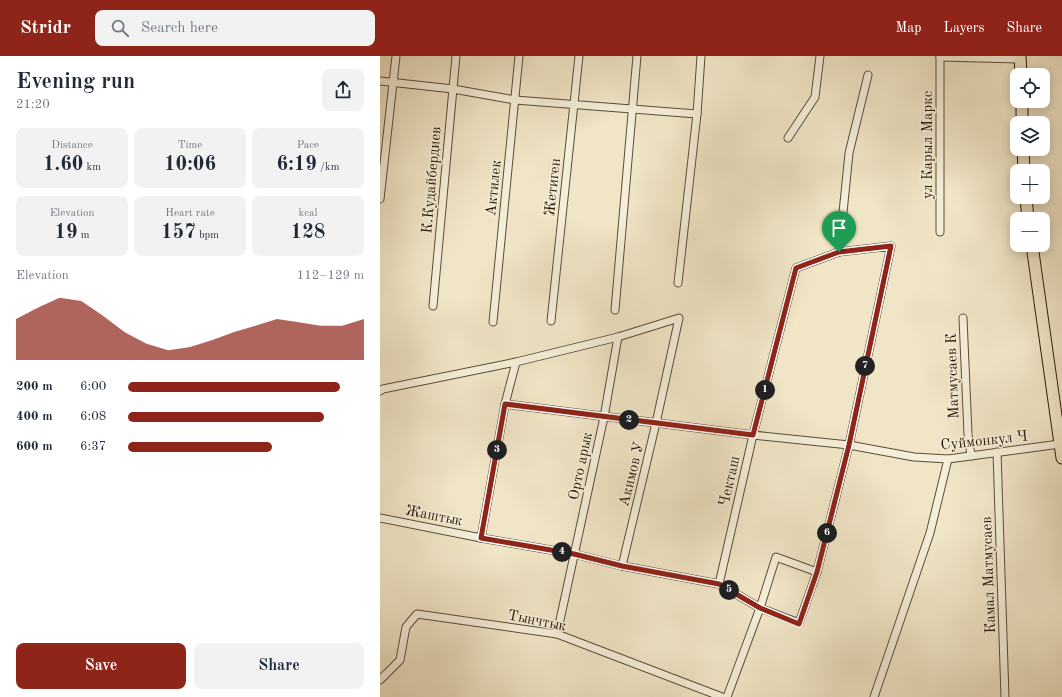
<!DOCTYPE html>
<meta charset="utf-8">
<style>
body{margin:0;font-family:"Old Standard TT",serif;background:#f2f2f3;color:#1f2937;height:100vh;display:flex;flex-direction:column;font-size:15px;white-space:nowrap}
*{box-sizing:border-box;margin:0}
p{font-size:13px;color:#747a83}
.icon{flex:none;width:22px;height:22px;fill:none;stroke:currentColor;stroke-width:2;stroke-linecap:round;stroke-linejoin:round}
.map{position:relative;flex:1;overflow:hidden}
.panel{display:flex;flex-direction:column;background:#fff;width:380px}
.panel>*{flex:none}
.fabs{position:absolute;left:630px;top:12px;display:grid;gap:8px}
.fabs a{display:grid;place-items:center;width:40px;height:40px;border-radius:8px;background:#fff;box-shadow:0 2px 10px #0003;font-size:20px}
.pin{position:absolute;display:grid;place-items:center;width:34px;height:34px;color:#fff;margin:-41px -17px;border-radius:50% 50% 50% 0;rotate:-45deg;box-shadow:0 0 4px #0007}
.pin .icon{rotate:45deg}
.km{position:absolute;width:20px;height:20px;margin:-10px;border-radius:50%;background:#222;color:#fff;font-size:11px;line-height:20px;text-align:center}
.round{display:grid;place-items:center;flex:none;width:42px;height:42px;border-radius:8px;background:#f2f2f3}
.headline{display:flex;align-items:center;justify-content:space-between;height:68px;padding:0 16px}
h1{font-size:22px;font-weight:700;line-height:30px}
.metrics{display:grid;grid-template-columns:repeat(3,1fr);gap:6px;height:68px;padding:4px 16px}
.metrics div{display:grid;align-content:center;border-radius:8px;background:#f2f2f3;text-align:center}
.metrics b{font-size:20px;font-weight:700}
.metrics small{font-size:11px;font-weight:400}
.metrics p{font-size:11px}
.chart{height:112px;padding:8px 16px}
.chart p{display:flex;justify-content:space-between}
.chart svg{width:100%;height:72px;margin-top:4px;fill:#8f2418;opacity:.7}
.primary-button{display:flex;gap:8px;margin-top:auto;padding:8px 16px}
.primary-button a{flex:1;height:46px;border-radius:8px;background:#8f2418;color:#fff;font-size:16px;font-weight:700;line-height:46px;text-align:center}
.primary-button a+a{background:#f2f2f3;color:#1f2937}
ul{padding:0 16px;list-style:none;font-size:13px}
li{display:grid;grid-template-columns:64px 48px 1fr;align-items:center;height:30px}
li i{height:10px;border-radius:5px;background:#8f2418}
header{display:flex;align-items:center;gap:24px;box-sizing:border-box;height:56px;padding:0 20px;background:#8f2418;color:#fff}
header strong{font-size:19px}
nav{display:flex;gap:22px;margin-inline-start:auto;font-size:14px}
.search{width:280px;height:36px;background:#f2f2f3;display:flex;align-items:center;gap:10px;box-sizing:border-box;padding:0 14px;border-radius:8px;color:#747a83;font-size:15px}
main{display:flex;flex:1;min-height:0}
.map>svg:first-child{display:block}
</style>
<header>
<strong>Stridr</strong>
<div class="search"><svg class="icon" aria-label="search" viewBox="0 0 24 24"><circle cx="10" cy="10" r="6"/><path d="M15 15l6 6"/></svg>Search here</div>
<nav><a>Map</a><a>Layers</a><a>Share</a></nav>
</header>
<main>
<section class="panel">
<div class="headline"><div><h1>Evening run</h1><p>21:20</p></div><a class="round"><svg class="icon" aria-label="share" viewBox="0 0 24 24"><path d="M12 15V3M7 8l5-5 5 5M5 13v7h14v-7"/></svg></a></div>
<div class="metrics">
<div><p>Distance</p><b>1.60<small> km</small></b></div>
<div><p>Time</p><b>10:06</b></div>
<div><p>Pace</p><b>6:19<small> /km</small></b></div>
</div>
<div class="metrics">
<div><p>Elevation</p><b>19<small> m</small></b></div>
<div><p>Heart rate</p><b>157<small> bpm</small></b></div>
<div><p>kcal</p><b>128</b></div>
</div>
<div class="chart"><p><span>Elevation</span>112–129 m</p>
<svg viewBox="0 0 160 44" preserveAspectRatio="none"><path d="M0 44V19L10 12L20 6L30 8L40 17L50 27L60 34L70 38L80 36L90 32L100 27L110 23L120 19L130 21L140 23L150 23L160 19V44z"/></svg>
</div>
<ul>
<li><b>200 m</b>6:00<i style="width:90%"></i></li>
<li><b>400 m</b>6:08<i style="width:83%"></i></li>
<li><b>600 m</b>6:37<i style="width:61%"></i></li>
</ul>
<div class="primary-button"><a>Save</a><a>Share</a></div>
</section>
<div class="map">
<svg width="682" height="641" viewBox="0 0 682 641">
<rect width="100%" height="100%" fill="#f0e5c6"/>
<filter id="stains"><feTurbulence type="fractalNoise" baseFrequency=".005" numOctaves="4"/><feColorMatrix values="0 0 0 0 .2 0 0 0 0 .09 0 0 0 0 .02 0 0 0 .5 -.17"/></filter>
<radialGradient id="worn" r=".72"><stop offset=".6" stop-color="#630" stop-opacity="0"/><stop offset="1" stop-color="#630" stop-opacity=".3"/></radialGradient>
<g fill="none" stroke-linecap="round" stroke-linejoin="round">
<g stroke="#5c4d34" stroke-width="9">
<g id="street">
<polyline points="560,1 640,3"/>
<polyline points="0,25 73,33 135,44 317,58"/>
<polyline points="408,82 435,41 440,0"/>
<polyline points="0,143 16,0"/>
<polyline points="560,176 560,0"/>
<polyline points="459,196 469,97 488,19"/>
<polyline points="298,227 317,58 321,0"/>
<polyline points="53,250 76,0"/>
<polyline points="235,254 257,0"/>
<polyline points="583,262 588,378 591,400"/>
<polyline points="171,265 199,0"/>
<polyline points="113,266 139,0"/>
<polyline points="0,335 3,333 136,306 238,281 299,262 276,367 242,510"/>
<polyline points="125,348 373,379 469,389 534,401 568,403 680,388"/>
<polyline points="617,396 625,641"/>
<polyline points="0,462 101,482 194,498 242,510 339,528 380,552 419,567 437,516 469,389 511,190 459,196 416,212 373,379 339,528"/>
<polyline points="101,482 125,348 136,306"/>
<polyline points="177,578 224,361 238,281"/>
<polyline points="0,624 20,604 26,571 37,558 177,578 342,641"/>
<polyline points="347,641 380,552 396,501 437,516"/>
<polyline points="494,641 550,477 568,403"/>
</g>
</g>
<g stroke="#2a1a04" stroke-width="13">
<g id="primary">
<polyline points="640,0 641,19"/>
<polyline points="642,45 642,67"/>
<polyline points="643,93 644,115"/>
<polyline points="646,141 648,163"/>
<polyline points="652,189 682,402"/>
</g>
</g>
<use href="#street" stroke="#f5eeda" stroke-width="7"/>
<use href="#primary" stroke="#f0e5c6" stroke-width="11"/>
</g>
<g fill="none" stroke-linecap="round" stroke-linejoin="round">
<g stroke="#fff" stroke-width="8">
<polygon id="route" points="511,190 469,389 437,516 419,568 380,552 339,528 242,510 194,498 101,482 125,348 373,379 416,212 459,196"/>
</g>
<use href="#route" stroke="#8f2418" stroke-width="5"/>
</g>
<g text-anchor="middle" stroke-width="3" stroke-linejoin="round" paint-order="stroke">
<g font-size="15" fill="#2a1a04" stroke="#f5eeda">
<text transform="translate(547 89) rotate(-90)" y="5">ул Карыл Маркс</text>
<text transform="translate(51 124) rotate(-85)" y="5">К.Кудайбердиев</text>
<text transform="translate(172 131) rotate(-84)" y="5">Жетиген</text>
<text transform="translate(113 132) rotate(-84)" y="5">Актилек</text>
<text transform="translate(572 320) rotate(-92)" y="5">Матмусаев К</text>
<text transform="translate(604 384) rotate(-6)" y="5">Суймонкул Ч</text>
<text transform="translate(200 410) rotate(-78)" y="5">Орто арык</text>
<text transform="translate(251 418) rotate(-76)" y="5">Акимов У</text>
<text transform="translate(349 425) rotate(-77)" y="5">Чекташ</text>
<text transform="translate(54 459) rotate(11)" y="5">Жаштык</text>
<text transform="translate(608 519) rotate(-92)" y="5">Камал Матмусаев</text>
<text transform="translate(157 564) rotate(11)" y="5">Тынчтык</text>
</g>
</g>
<rect width="100%" height="100%" filter="url(#stains)"/>
<rect width="100%" height="100%" fill="url(#worn)"/>
</svg>
<div class="fabs">
<a><svg class="icon" aria-label="locate" viewBox="0 0 24 24"><circle cx="12" cy="12" r="6"/><path d="M12 2v4M12 18v4M2 12h4M18 12h4"/></svg></a>
<a><svg class="icon" aria-label="layers" viewBox="0 0 24 24"><path d="M12 4l9 5-9 5-9-5zM3 14l9 5 9-5"/></svg></a>
<a>+</a>
<a>−</a>
</div>
<div class="pin" style="left:459px;top:196px;background:#1e9e55"><svg class="icon" aria-label="arrive" viewBox="0 0 24 24"><path d="M6 21V4h12l-3 4 3 4H6"/></svg></div>
<b class="km" style="left:385px;top:334px">1</b>
<b class="km" style="left:249px;top:364px">2</b>
<b class="km" style="left:117px;top:394px">3</b>
<b class="km" style="left:182px;top:496px">4</b>
<b class="km" style="left:349px;top:534px">5</b>
<b class="km" style="left:447px;top:477px">6</b>
<b class="km" style="left:485px;top:310px">7</b>
</div>
</main>
